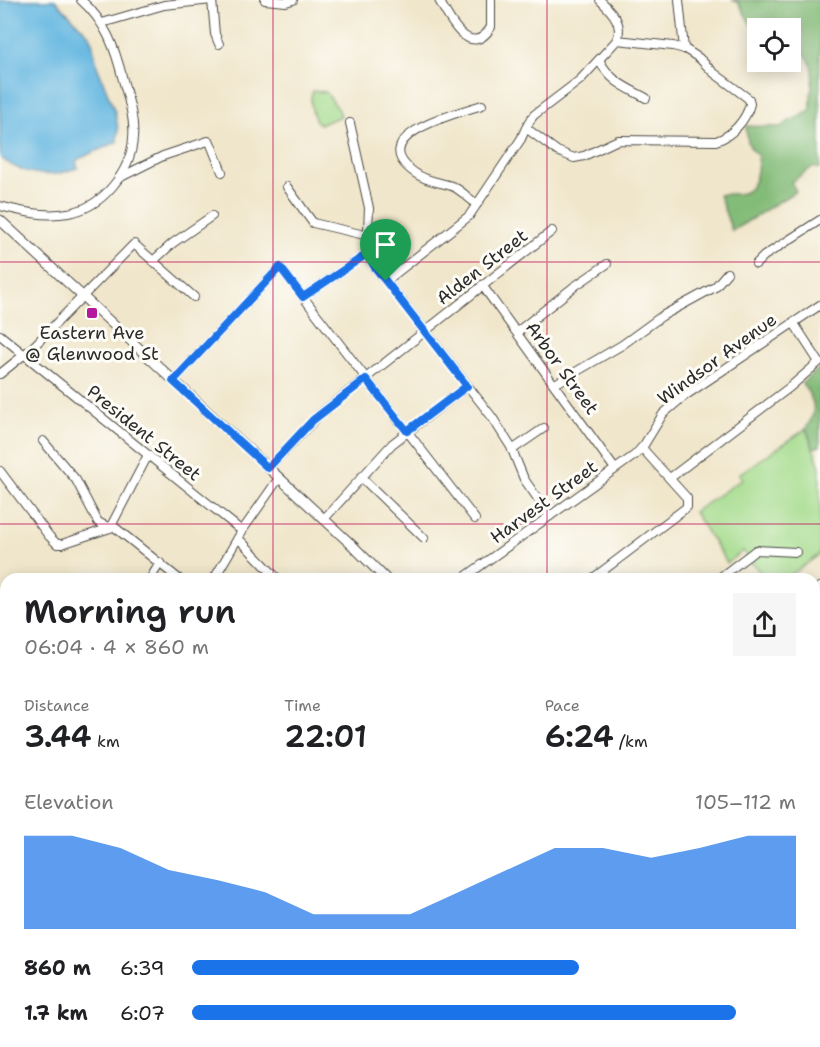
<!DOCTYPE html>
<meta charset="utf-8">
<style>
body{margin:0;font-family:"Shantell Sans",sans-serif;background:#f6f6f6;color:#202124;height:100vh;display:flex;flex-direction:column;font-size:22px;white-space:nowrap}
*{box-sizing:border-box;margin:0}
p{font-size:20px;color:#757577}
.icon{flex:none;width:33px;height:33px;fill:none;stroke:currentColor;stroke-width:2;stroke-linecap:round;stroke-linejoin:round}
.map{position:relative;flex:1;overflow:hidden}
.sheet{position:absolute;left:0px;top:573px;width:820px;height:474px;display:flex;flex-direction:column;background:#fff;border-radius:18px 18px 0 0;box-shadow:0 3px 15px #0003}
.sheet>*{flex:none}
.buttons{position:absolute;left:747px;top:18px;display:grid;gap:12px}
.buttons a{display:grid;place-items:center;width:54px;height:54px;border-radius:0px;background:#fff;box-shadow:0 3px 15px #0003;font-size:30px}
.pin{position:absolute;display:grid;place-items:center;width:51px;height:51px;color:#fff;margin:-62px -26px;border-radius:50% 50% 50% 0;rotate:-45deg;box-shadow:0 0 6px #0007}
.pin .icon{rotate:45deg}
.round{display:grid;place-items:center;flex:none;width:63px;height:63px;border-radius:0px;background:#f6f6f6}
.overview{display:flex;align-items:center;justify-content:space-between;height:102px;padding:0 24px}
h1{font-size:33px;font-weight:600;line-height:45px}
.stats{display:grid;grid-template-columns:repeat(3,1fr);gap:9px;height:102px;padding:6px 24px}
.stats div{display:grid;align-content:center}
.stats b{font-size:30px;font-weight:600}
.stats small{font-size:16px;font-weight:400}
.stats p{font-size:16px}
.chart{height:168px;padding:12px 24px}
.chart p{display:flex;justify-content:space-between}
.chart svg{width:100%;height:108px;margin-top:6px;fill:#1a73e8;opacity:.7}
ul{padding:0 24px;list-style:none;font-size:20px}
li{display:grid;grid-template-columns:96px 72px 1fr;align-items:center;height:45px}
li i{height:15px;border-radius:8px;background:#1a73e8}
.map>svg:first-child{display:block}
</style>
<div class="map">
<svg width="820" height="1047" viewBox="0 0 820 1047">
<rect width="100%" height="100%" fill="#fdfcf7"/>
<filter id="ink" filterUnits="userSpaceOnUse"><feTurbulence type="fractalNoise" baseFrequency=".0167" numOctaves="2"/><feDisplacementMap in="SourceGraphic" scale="12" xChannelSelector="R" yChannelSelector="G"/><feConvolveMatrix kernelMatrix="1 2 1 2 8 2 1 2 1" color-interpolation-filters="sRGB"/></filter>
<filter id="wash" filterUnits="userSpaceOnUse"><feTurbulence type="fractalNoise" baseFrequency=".008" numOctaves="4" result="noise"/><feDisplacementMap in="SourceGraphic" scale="24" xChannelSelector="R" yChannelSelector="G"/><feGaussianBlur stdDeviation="1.35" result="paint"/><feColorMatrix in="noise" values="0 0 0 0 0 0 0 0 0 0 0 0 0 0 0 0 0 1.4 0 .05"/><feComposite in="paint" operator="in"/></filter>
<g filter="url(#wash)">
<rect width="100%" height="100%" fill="#f0e6cb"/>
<g fill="#a4db8c" stroke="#68835c" stroke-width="1.5">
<path d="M313,91L326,92L339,110L341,116L321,124L317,123C312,113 308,102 313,91Z"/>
<polygon points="806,429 820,467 820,554 785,579 765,579 743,551 727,563 694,512 742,479 739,474"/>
</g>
<g fill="#83bb78" stroke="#577352" stroke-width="1.5">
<path d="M732,0H820V169L813,167L791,182L796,191L732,231L719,195C727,193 735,195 743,193C757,188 758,168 758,155C747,148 747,139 746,126L781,127C793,116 802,119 811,109C809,86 819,73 805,54C800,49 797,45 791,42L790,28L754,30L738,2Z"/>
<path d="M820,368V446L813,448L806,428C819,410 814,400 802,383Z"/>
</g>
<path fill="#66b8e1" stroke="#487286" stroke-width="1.5" d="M0,0H55L91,37L97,66L115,112L118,129L117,142L78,159L76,163L78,168C71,169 62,174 55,174C35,176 15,170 0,157Z"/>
</g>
<g filter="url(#ink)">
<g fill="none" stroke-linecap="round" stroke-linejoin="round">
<g stroke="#494743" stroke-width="10">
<g id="minor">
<polyline points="212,0 215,34 219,44"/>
<polyline points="265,0 286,2 293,0"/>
<path d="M439,0C448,17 470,61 491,27V0"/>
<path d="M600,0C611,11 624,23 617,40"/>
<polyline points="679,0 684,49"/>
<polyline points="102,23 164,5 212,0"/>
<path d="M599,60C611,82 624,86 646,98"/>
<polyline points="350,123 369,208 367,254 369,259 492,417 511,447 524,479 550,516"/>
<polyline points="119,178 163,156 208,141 210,142 222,172"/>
<polyline points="287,187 313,223 369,236"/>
<path d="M477,204C469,199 462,191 454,187C441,182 427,182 415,173C362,136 458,113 482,105"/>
<path d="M0,206C23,212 45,217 68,213C102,208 131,172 133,138C135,119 128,99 123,80C115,48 106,22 81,0"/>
<polyline points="153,261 173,243 212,216"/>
<polyline points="756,264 764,256 820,220"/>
<path d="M386,281L469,216L521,139C525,130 528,122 534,115L580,80L617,40L673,46L685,49L699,58L714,73L749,99L750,104C746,120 732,136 716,141L618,140L584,156L574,158L557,151L526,128"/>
<polyline points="482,285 615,469"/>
<polyline points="303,297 367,254"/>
<polyline points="517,332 575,286 607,264"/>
<polyline points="0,335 242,531"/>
<polyline points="0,374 31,349 134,244 194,297"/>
<polyline points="173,381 280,267 475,519"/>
<polyline points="555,384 622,345 662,316 715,287 727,273"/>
<polyline points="43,441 76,480 98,522 110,528"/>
<polyline points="512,450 544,428"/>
<polyline points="268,468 319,415 552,231"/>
<polyline points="0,471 49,536 57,544 62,544 110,528 148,455"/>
<polyline points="361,477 424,538"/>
<polyline points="670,478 790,387 819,362 793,322"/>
<polyline points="324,519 392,444 467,386"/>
<polyline points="112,525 179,579"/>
<polyline points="238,538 278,579"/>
<polyline points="150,579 160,563"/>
<polyline points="214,579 242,531 279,478"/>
<polyline points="462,579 635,455 644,445 663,414 683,397 820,305"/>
<polyline points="592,579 687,507 687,498 642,448"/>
<polyline points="718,579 756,550 796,552"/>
<polyline points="814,592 820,587"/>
<polyline points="814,596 820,600"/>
<polyline points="0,637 6,646"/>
<polyline points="814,682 820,686"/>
<polyline points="0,691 6,682"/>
<polyline points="814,705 820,702"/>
<polyline points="0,743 6,746"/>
<polyline points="814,798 820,794"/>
<polyline points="0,901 6,896"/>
<polyline points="814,921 820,917"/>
<polyline points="814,936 820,943"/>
<polyline points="0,996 6,1004"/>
<polyline points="814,1004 820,1012"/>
<polyline points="36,1041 41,1047"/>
<polyline points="193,1041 193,1047"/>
<polyline points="370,1041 378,1047"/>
<polyline points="412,1041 418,1047"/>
<polyline points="593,1041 597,1047"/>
<polyline points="673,1041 676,1047"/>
<polyline points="529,1047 536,1041"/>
</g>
</g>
<g stroke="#494743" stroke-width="11">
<g id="major">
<polyline points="0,220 353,546 386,579"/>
<polyline points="0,852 6,857"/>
<polyline points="45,1041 46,1047"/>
<polyline points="765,1041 769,1047"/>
</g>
</g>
<use href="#minor" stroke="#fff" stroke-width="8"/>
<use href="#major" stroke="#fff" stroke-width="9"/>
</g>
</g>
<g fill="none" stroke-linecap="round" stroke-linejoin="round" filter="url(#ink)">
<g stroke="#fff" stroke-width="12">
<polygon id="route" points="367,254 374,266 467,386 407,431 366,379 313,420 268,468 173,381 280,267 303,297"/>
</g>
<use href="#route" stroke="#1a73e8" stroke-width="8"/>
</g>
<path fill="none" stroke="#c2185b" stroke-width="1.5" stroke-opacity="0.55" d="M273,0V579M547,0V579M0,262H820M0,524H820M0,785H6M814,785H820M273,1041V1047M547,1041V1047"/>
<rect fill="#b5179e" stroke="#fdfcf7" stroke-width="2" x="86" y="307" width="12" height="12" rx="3"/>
<g text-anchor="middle" stroke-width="6" stroke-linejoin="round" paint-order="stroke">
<g font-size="18" fill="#2b2b2b" stroke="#fdfcf7">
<text transform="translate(482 267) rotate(-38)" y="6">Alden Street</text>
<text transform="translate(717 359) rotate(-36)" y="6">Windsor Avenue</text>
<text transform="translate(562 368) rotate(54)" y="6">Arbor Street</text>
<text transform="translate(144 433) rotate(39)" y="6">President Street</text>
<text transform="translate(544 502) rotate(-36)" y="6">Harvest Street</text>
</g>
<g font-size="18" fill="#2b2b2b" stroke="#fdfcf7">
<text x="92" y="339">Eastern Ave<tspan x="92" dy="21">@ Glenwood St</tspan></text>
</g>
</g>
</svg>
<div class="buttons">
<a><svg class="icon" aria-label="locate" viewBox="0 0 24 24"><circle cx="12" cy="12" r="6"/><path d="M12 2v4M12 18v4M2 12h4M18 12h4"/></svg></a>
</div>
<div class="pin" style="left:386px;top:281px;background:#1e9e55"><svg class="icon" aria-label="arrive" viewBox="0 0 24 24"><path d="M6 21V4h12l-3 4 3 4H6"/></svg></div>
<section class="sheet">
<div class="overview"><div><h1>Morning run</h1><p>06:04 · 4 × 860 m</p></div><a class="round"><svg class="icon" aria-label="share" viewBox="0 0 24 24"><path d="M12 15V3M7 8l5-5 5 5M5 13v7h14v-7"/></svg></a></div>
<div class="stats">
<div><p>Distance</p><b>3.44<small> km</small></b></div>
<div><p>Time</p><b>22:01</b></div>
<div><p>Pace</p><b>6:24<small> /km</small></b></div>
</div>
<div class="chart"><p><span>Elevation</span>105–112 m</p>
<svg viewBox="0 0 160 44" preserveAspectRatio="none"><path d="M0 44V6L10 6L20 11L30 20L40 24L50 29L60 38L70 38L80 38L90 29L100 20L110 11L120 11L130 15L140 11L150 6L160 6V44z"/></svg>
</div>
<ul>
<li><b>860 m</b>6:39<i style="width:64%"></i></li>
<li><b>1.7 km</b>6:07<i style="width:90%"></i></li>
</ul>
</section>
</div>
